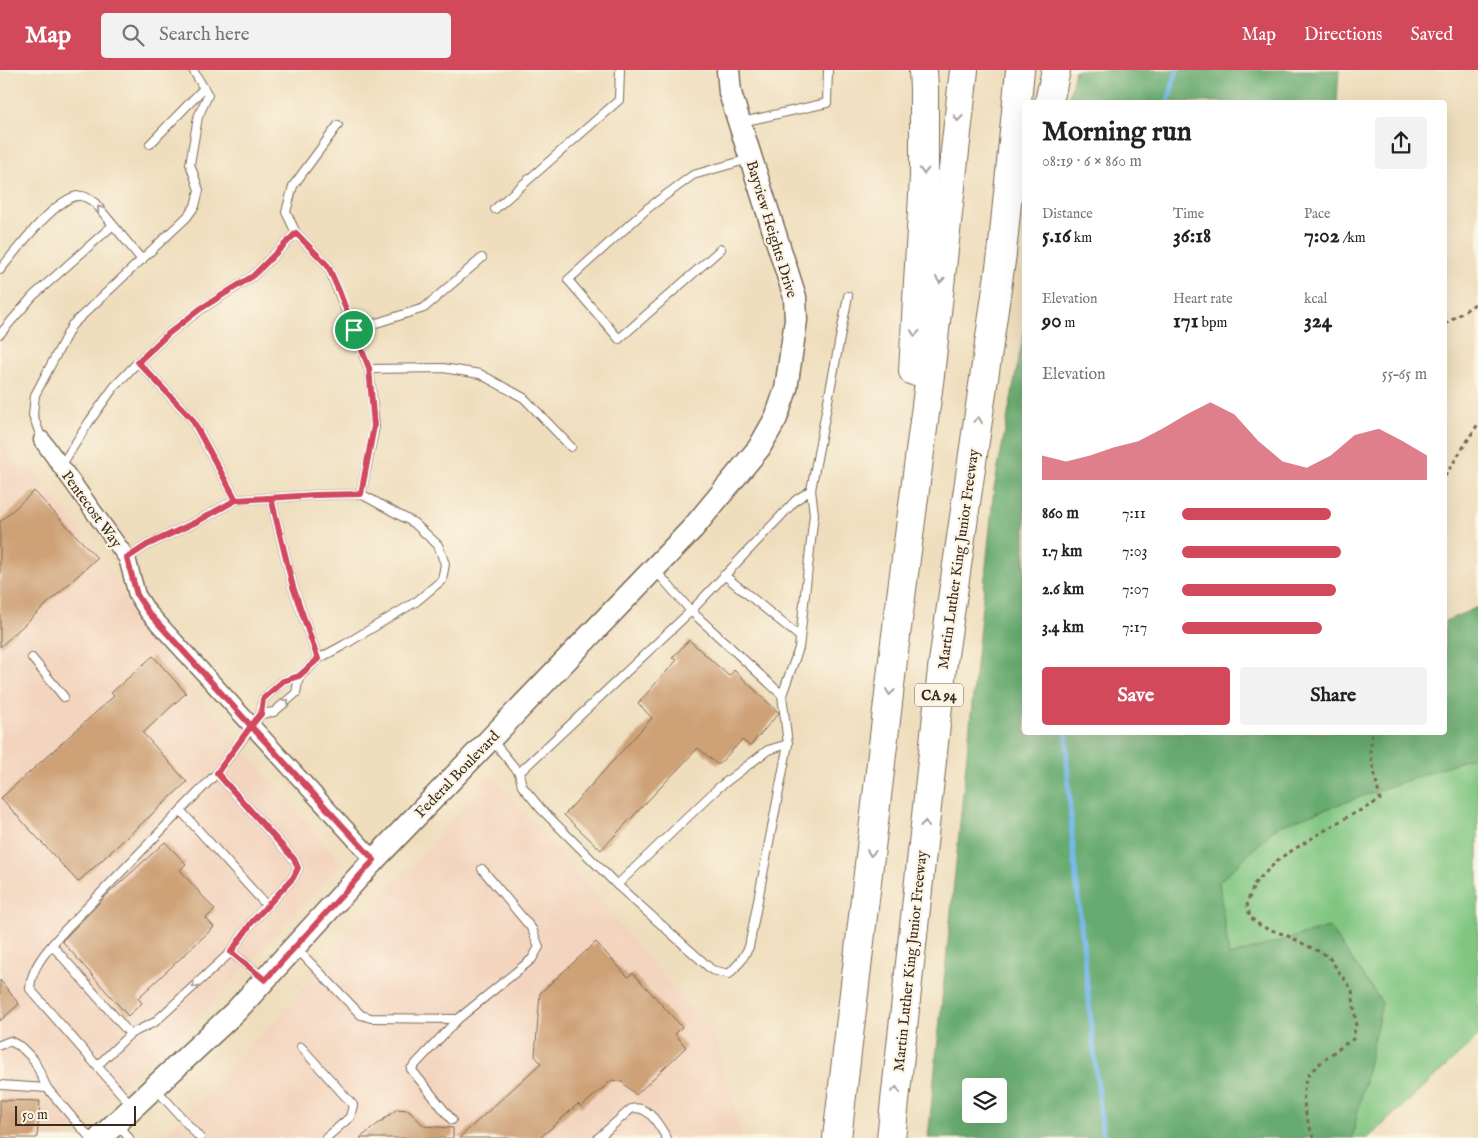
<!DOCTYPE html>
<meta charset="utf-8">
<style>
body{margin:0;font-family:"IM FELL English",serif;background:#f2f2f2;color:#222;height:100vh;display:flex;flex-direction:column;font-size:19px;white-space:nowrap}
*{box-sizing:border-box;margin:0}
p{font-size:16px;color:#767676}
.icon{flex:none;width:28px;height:28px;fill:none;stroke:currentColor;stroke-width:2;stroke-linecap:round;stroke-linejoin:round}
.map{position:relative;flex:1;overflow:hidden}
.panel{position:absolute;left:1022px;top:30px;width:425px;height:635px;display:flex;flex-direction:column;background:#fff;border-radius:5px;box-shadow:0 5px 20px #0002}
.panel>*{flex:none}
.controls{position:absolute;left:962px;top:1008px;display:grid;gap:10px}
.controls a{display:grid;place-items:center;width:45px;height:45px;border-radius:5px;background:#fff;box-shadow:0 5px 20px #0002;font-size:25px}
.scale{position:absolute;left:15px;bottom:12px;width:121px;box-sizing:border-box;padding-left:5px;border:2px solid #3b2a1e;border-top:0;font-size:14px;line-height:18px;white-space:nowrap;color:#3b2a1e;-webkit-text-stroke:4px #fcf5e5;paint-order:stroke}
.pin{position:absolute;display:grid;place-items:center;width:42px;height:42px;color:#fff;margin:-21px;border:2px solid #fff;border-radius:50%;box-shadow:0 1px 5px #0007}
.round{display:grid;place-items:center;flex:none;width:52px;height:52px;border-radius:5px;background:#f2f2f2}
.overview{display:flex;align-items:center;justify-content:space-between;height:85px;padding:0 20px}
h1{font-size:28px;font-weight:700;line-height:38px}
.metrics{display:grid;grid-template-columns:repeat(3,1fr);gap:8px;height:85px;padding:5px 20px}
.metrics div{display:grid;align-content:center}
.metrics b{font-size:21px;font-weight:700}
.metrics small{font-size:14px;font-weight:400}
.metrics p{font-size:14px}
.chart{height:140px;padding:10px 20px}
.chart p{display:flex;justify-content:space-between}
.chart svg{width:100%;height:90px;margin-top:5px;fill:#d1495b;opacity:.7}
.primary-button{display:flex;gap:10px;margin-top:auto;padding:10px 20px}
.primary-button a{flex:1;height:58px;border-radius:5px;background:#d1495b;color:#fff;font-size:20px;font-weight:700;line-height:58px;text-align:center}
.primary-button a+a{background:#f2f2f2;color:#222}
ul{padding:0 20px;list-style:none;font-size:16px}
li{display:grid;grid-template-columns:80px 60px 1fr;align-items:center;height:38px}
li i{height:12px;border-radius:6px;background:#d1495b}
header{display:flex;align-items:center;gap:30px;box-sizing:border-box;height:70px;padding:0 25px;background:#d1495b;color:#fff}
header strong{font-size:24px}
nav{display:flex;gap:28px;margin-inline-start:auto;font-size:18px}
.search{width:350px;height:45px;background:#f2f2f2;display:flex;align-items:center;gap:12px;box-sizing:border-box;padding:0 18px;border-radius:5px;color:#767676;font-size:19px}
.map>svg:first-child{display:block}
</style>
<header>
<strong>Map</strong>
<div class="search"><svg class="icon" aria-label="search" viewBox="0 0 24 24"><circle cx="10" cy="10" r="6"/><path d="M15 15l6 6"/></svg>Search here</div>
<nav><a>Map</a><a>Directions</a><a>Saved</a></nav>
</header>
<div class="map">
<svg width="1478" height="1068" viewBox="0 0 1478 1068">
<rect width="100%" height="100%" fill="#fcf5e5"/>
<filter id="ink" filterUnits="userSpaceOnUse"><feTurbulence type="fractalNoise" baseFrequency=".02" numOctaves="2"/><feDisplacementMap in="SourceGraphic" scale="10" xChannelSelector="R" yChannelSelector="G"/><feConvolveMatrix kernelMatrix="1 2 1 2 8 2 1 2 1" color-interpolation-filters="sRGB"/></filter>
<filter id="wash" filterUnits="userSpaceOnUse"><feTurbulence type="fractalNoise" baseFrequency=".0096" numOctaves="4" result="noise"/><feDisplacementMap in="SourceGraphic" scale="20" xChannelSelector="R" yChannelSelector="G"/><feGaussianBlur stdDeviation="1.12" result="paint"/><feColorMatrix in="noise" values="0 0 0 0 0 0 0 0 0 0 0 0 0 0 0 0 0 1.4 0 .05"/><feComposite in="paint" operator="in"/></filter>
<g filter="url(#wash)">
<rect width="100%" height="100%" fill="#efdebd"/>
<g fill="#f3d4be">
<polygon points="0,366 20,396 37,401 117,510 140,559 342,794 201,945 60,1068 0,1068"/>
<polygon points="492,704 714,965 735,1039 742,1068 159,1068 205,1028"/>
</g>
<polygon fill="#80c681" stroke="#5e7850" points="1478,685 1478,967 1368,1068 1352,1068 1382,933 1329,857 1229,886 1218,812 1278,756"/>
<g fill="#68ab6f" stroke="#526a46" fill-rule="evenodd">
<polygon points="1075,0 1339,0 1337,32 1068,32"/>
<path d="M1025,256V662H1445V551L1478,537V685L1278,756L1219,812L1229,886L1329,857L1382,933L1352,1068H928L994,418ZM971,1016H999V1044H971Z"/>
</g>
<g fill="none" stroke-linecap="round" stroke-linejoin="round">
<g stroke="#76b7eb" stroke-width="5">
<polyline points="1168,32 1177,0"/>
<polyline points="1067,662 1067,693 1073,778 1103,1068"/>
</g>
</g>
<g id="blocks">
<g fill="#cea177">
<polygon points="34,421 97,488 0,577 0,452"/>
<polygon points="689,570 729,606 734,600 779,643 750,676 742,670 718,695 698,678 601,780 564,745 652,648 638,633 677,590 672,588"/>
<polygon points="153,586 186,623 143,663 187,712 78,812 1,728 114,626 111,623"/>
<polygon points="165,772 186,794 180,800 215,840 206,848 214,857 138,928 142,933 128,946 62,871 110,822"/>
<polygon points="596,872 628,907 633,903 682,957 675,964 686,977 636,1025 622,1012 612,1010 581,1037 578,1034 540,1068 459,1068 541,993 535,986 540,923"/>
<polygon points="0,910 19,934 0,951"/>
<polygon points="0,1030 40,1031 37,1068 0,1068"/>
<polygon points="397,1039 409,1040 424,1056 453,1058 453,1068 360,1068"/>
</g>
</g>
</g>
<g filter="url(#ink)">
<use href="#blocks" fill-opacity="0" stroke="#7a6956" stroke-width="1"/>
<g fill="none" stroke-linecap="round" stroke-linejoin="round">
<g stroke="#7a6956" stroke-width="10">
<g id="lane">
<polyline points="742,52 827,33 828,0"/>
<polyline points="150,74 204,18"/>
<polyline points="495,139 619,30 620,0"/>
<polyline points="296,163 286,142 293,116 338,55"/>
<polyline points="721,179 619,269 568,210 648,138 693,105 749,89"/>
<path d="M0,200C15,182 55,128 78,126C85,125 89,129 95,133L142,190"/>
<polyline points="354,260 424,238 482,188"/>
<polyline points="0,264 33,226 113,155"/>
<polyline points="138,292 192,349 236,430"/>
<polyline points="369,299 443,298 480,304 524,328 571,377"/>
<polyline points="42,370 33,345 35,325 72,255 187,147 195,136 199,120 190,94 198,47 208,25 193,0"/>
<polyline points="61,396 89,352 114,317 138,292 168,264 201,239 253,206 296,163 328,196 369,299 375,356 361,424"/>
<polyline points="811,420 848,226"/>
<polyline points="271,428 293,517 318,589"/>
<path d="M127,488L147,475L196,452L236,430L315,425L361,424L414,453L438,475L445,494L442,510L417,531L344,575L318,589L299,607L283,611L263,629L261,644L217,703L64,861C49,878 31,896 30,919L132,1036"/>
<polyline points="655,500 691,541 782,625"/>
<polyline points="724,505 800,567"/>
<polyline points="32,588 64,627"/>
<polyline points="261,644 274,642 296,623 299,607"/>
<polyline points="492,670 519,703 522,716 541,739 617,815 712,900 729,904 741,891 749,877 788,674 782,625 799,578 814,444 811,420 796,430 691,541 519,703"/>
<polyline points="217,703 294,789 298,798 293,808 252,852 231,882 263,908"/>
<polyline points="181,741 267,836"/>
<polyline points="617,815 718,718 768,680 788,674"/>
<polyline points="52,875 130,964"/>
<polyline points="296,878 361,945 371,948 458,949 411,999 452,1050"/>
<polyline points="458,949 532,889 539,877 532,859 482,799"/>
<polyline points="0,975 10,971 21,977 34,990 47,1018 90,1068"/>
<polyline points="301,977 353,1035 350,1047 326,1068"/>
<polyline points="97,996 130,964 155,952 231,882"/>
<polyline points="0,1015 47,1018"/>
<polyline points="156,1019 200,1068"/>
<polyline points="117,1054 129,1068"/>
<path d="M598,1068L631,1039C649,1034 659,1056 667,1068"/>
</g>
</g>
<g stroke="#7a6956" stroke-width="19">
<polyline id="street" points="42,370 127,488 137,525 148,542 374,790"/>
</g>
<g stroke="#7a6956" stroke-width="25">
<polyline id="secondary" points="100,1068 236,941 374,790 693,458 759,378 776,348 786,319 796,250 795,227 730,23 728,0"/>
</g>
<g stroke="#7a6956" stroke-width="30">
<g id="highway">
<polyline points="1049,32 1056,0"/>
<polyline points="913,301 924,107 924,19 923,0"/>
<polyline points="837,1068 895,573 930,305 964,0"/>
<polyline points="891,1068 942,599 1002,184 1020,0"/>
</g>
</g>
<g stroke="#7a6956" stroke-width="3" stroke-dasharray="4 4" stroke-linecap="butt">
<polyline points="1445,254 1478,232"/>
<polyline points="1445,406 1478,354"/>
<path d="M1314,1068C1307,1052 1300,1028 1306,1010C1309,999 1342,976 1353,969L1356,953L1352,920L1328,886L1286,865L1262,857L1250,847L1247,833L1255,813L1280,788L1340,751L1380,730L1370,682L1372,662"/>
</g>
<use href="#lane" stroke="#fff" stroke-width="8"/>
<use href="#street" stroke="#fff" stroke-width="16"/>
<use href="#secondary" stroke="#fff" stroke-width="22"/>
<use href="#highway" stroke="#fff" stroke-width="28"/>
</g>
<defs><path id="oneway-chevron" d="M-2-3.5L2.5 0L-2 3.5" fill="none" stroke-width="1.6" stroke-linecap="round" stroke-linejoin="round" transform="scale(1.25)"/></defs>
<g stroke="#a79f9a">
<use href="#oneway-chevron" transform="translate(958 48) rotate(96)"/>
<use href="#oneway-chevron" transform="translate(924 101) rotate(91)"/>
<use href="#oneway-chevron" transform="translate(100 139) rotate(-129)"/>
<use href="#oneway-chevron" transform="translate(940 210) rotate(96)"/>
<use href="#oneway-chevron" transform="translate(915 263) rotate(94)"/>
<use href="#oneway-chevron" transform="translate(978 350) rotate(-82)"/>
<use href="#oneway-chevron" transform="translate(890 622) rotate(97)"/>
<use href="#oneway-chevron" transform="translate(286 632) rotate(-43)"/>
<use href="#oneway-chevron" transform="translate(925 754) rotate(-84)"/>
<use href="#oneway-chevron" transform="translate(871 783) rotate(97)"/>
<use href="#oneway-chevron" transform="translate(195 915) rotate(137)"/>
<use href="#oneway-chevron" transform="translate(896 1020) rotate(-84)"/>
</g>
</g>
<g fill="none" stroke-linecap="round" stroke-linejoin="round" filter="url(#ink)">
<g stroke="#fff" stroke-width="10">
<polyline id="route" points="354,260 369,298 374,356 361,424 315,425 236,430 196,452 147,475 127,488 137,525 148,542 251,656 217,703 294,789 298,798 293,808 252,852 231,882 265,910 374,790 251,656 261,644 263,629 283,611 299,606 318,589 293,517 271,428 236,430 192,349 138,292 168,264 200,239 253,206 296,163 328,196 339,221 354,260"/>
</g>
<use href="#route" stroke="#d1495b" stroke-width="6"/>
</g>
<g text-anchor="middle" stroke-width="4.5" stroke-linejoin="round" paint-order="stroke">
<rect fill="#fcf5e5" stroke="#75675a" stroke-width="1" x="915" y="613.5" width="48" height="23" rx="4"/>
<g font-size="14" font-weight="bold" fill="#3b2a1e">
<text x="939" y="630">CA 94</text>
</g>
<g font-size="15" fill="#3b2a1e" stroke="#fcf5e5">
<text transform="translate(772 159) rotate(73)" y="5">Bayview Heights Drive</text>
<text transform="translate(92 439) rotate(54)" y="5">Pentecost Way</text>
<text transform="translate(958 489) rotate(-82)" y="5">Martin Luther King Junior Freeway</text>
<text transform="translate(457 704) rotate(-46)" y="5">Federal Boulevard</text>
<text transform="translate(910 891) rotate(-84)" y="5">Martin Luther King Junior Freeway</text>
</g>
</g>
</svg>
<div class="controls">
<a><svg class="icon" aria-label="layers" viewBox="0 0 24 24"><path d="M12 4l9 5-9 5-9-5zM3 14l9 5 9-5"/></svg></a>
</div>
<div class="scale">50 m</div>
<div class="pin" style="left:354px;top:260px;background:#1e9e55"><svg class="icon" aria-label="arrive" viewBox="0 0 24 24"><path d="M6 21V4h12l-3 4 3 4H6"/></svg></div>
<section class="panel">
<div class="overview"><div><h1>Morning run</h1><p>08:19 · 6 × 860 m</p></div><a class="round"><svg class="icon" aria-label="share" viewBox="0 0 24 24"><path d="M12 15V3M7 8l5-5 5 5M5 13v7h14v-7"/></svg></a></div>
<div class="metrics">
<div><p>Distance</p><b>5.16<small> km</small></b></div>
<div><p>Time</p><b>36:18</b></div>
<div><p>Pace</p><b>7:02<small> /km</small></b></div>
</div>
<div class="metrics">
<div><p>Elevation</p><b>90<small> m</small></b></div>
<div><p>Heart rate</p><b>171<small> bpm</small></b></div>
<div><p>kcal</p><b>324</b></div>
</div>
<div class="chart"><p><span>Elevation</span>55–65 m</p>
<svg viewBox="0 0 160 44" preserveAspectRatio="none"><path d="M0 44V32L10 35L20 32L30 28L40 25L50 19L60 12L70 6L80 12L90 25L100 35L110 38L120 32L130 22L140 19L150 25L160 32V44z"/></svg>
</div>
<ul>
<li><b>860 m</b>7:11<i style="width:61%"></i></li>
<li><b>1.7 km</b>7:03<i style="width:65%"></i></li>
<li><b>2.6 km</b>7:07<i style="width:63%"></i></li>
<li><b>3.4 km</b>7:17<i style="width:57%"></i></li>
</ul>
<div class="primary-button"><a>Save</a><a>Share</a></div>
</section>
</div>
